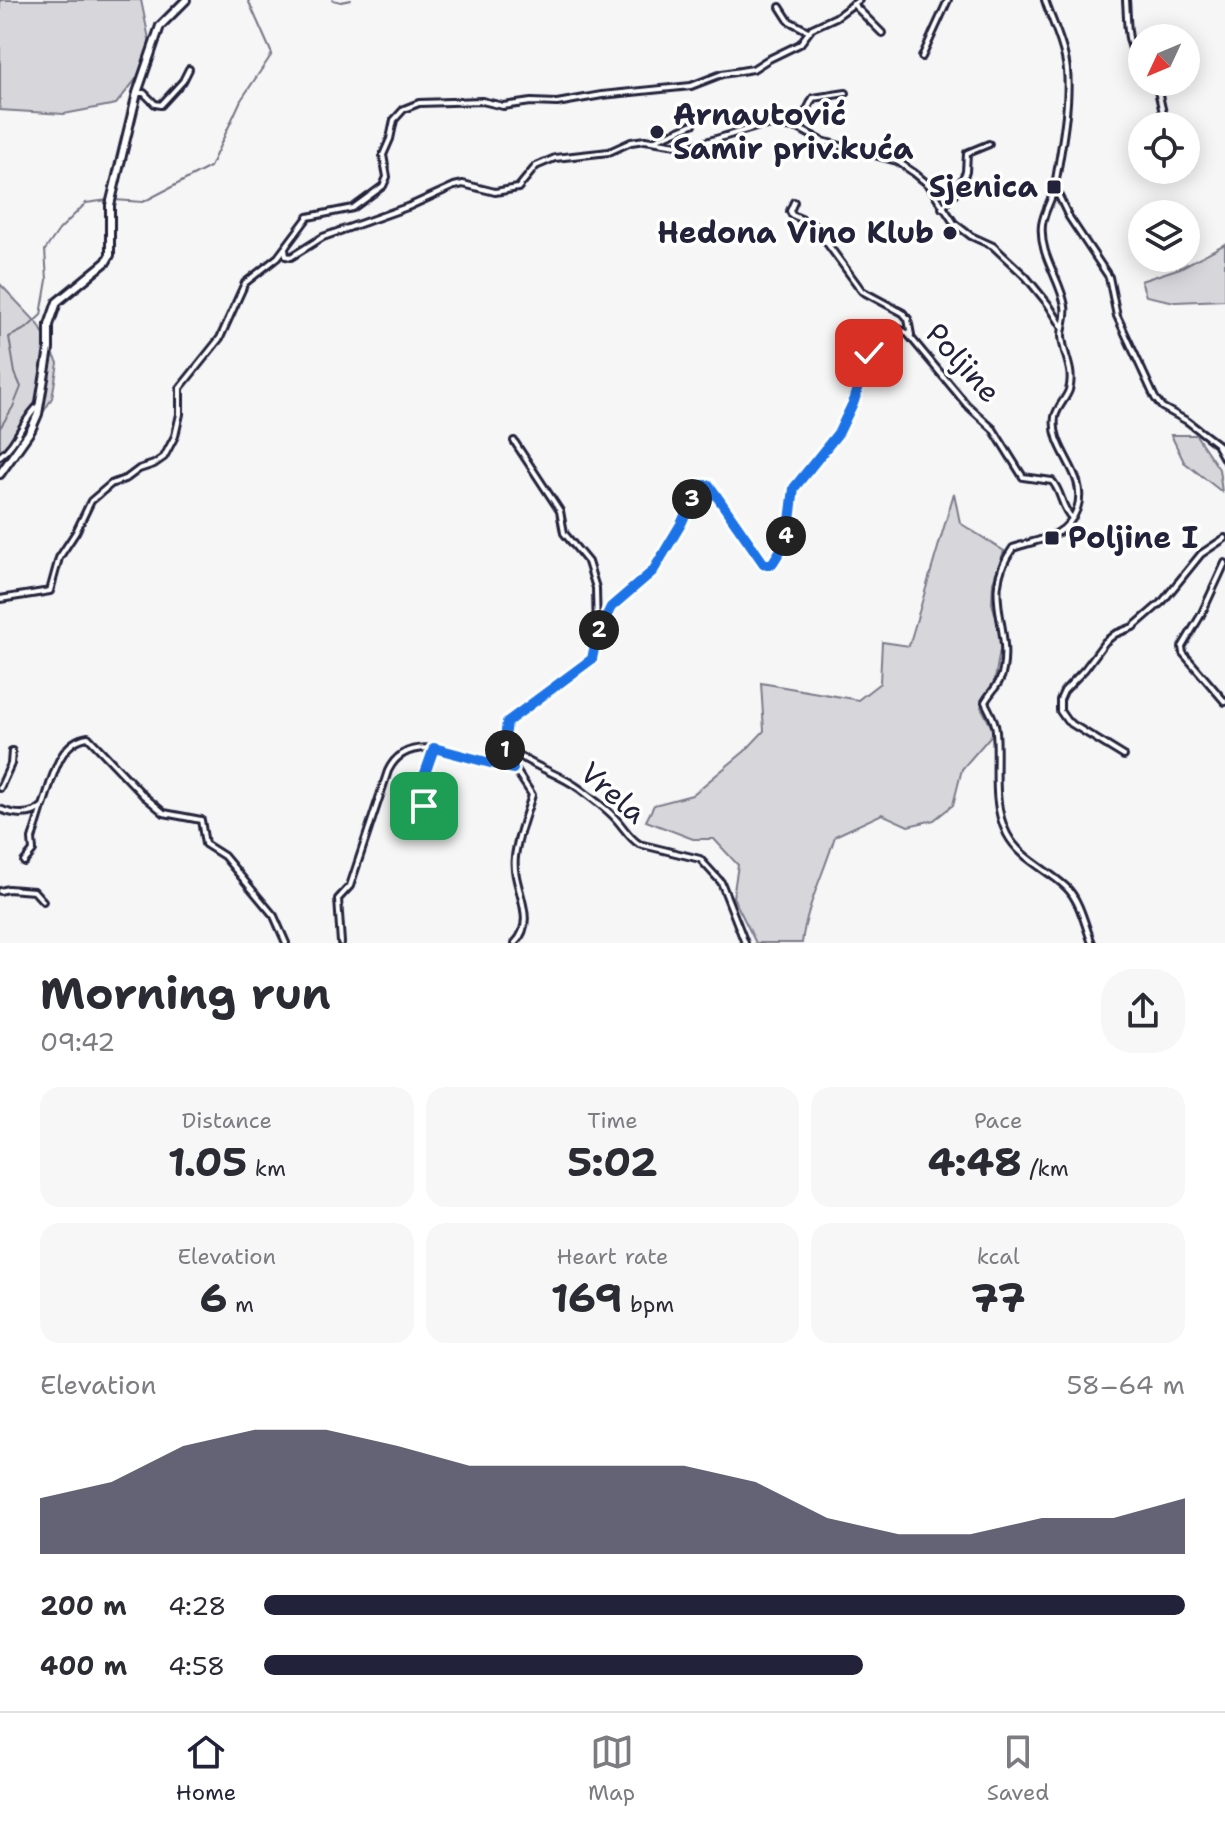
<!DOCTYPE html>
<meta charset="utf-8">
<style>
body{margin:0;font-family:"Shantell Sans",sans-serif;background:#f7f7f7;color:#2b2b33;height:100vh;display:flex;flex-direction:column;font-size:30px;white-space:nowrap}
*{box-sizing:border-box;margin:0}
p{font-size:26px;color:#7c7c81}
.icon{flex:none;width:44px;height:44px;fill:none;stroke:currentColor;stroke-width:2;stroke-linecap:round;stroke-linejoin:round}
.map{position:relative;height:943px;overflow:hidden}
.sheet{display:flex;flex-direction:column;background:#fff;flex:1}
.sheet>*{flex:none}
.needle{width:52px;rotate:226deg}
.buttons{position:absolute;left:1128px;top:24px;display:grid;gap:16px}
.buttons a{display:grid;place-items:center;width:72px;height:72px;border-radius:50%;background:#fff;box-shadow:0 4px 20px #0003;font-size:40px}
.pin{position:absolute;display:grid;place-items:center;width:68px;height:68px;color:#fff;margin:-34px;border-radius:16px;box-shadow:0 4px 12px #0006}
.km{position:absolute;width:40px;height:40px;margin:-20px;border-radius:50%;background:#222;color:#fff;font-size:22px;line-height:40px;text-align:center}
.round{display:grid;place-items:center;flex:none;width:84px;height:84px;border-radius:32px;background:#f7f7f7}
.headline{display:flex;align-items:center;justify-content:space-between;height:136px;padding:0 40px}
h1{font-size:44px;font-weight:700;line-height:60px}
.figures{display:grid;grid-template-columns:repeat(3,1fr);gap:12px;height:136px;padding:8px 40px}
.figures div{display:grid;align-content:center;border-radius:20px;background:#f7f7f7;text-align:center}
.figures b{font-size:40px;font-weight:700}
.figures small{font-size:22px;font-weight:400}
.figures p{font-size:22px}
.chart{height:224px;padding:16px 40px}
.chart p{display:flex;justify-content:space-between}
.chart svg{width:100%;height:144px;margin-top:8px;fill:#22223b;opacity:.7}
ul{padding:0 40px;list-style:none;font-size:26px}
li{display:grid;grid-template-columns:128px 96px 1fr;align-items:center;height:60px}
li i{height:20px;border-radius:10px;background:#22223b}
.tab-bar{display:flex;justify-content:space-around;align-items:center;height:112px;border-top:2px solid #e1e1e2;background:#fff;font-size:22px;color:#7c7c81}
.tab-bar a{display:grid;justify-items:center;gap:4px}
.tab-bar .on{color:#22223b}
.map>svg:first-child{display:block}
</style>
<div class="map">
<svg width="1225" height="943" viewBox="0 0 1225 943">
<rect width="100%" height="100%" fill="#f6f6f7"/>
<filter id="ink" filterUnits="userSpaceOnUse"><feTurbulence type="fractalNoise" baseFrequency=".0125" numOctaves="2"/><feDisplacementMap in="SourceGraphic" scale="16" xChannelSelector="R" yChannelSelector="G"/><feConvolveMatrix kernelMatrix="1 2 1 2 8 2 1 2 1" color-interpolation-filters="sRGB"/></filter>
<g filter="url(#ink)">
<g fill="#d7d7db" stroke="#7c7c8b" stroke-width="2">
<polygon points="0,0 141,0 150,44 137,78 116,104 64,114 0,110"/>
<polygon points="1225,244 1225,300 1175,302 1146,296 1141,281 1180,268"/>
<polygon points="0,284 39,325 58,363 52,398 13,463 0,468"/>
<polygon points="1171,435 1196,435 1219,469 1222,492 1184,462"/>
<path d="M954,493L960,523L1004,551L993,582L992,603L1002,638L995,679L981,707L994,732L962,769L953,805L934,820L908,826L882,814L835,836C825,871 806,906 802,943H756L733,897L738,865L714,839H693L646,821L654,805L692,795L745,751L764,731L761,683L858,700L880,683L882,642L909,646Z"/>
</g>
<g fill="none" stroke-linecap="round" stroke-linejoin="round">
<g stroke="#767685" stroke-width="2">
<polyline points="333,0 341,2 351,0"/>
<polyline points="114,200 143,202 210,167 241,100 272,54 248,0"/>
<polyline points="0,428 13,407 21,387 15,373 9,337 27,328 41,315 47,280 45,250 59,230 86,203 108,200"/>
</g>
<g stroke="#22223b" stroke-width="10">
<g id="street">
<path d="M1045,0C1051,19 1061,38 1065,58C1073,91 1061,151 1055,185C1053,199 1044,210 1042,225C1039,255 1060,278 1065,306C1067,317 1062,326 1062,336C1063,355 1075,370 1069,390C1066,399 1057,407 1055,417C1050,451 1089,474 1077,509C1066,539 1038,539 1013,548C980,593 1011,624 1003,670C1001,684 991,691 985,702C989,711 996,721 996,731C999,764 991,803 1007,834C1020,859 1047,869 1066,887C1080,900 1085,926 1092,943"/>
<path d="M1126,0C1128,24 1125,46 1142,65"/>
<polyline points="853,4 882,33"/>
<polyline points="780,7 789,21 808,31"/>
<polyline points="922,57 948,0"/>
<polyline points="1156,82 1166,126"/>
<polyline points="137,93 144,93 155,104 161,105 183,81 189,69"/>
<polyline points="798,128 813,98 846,93"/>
<polyline points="655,140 693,124"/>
<polyline points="1055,188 1069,217 1109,277 1117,316 1155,398 1162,407 1187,421 1225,450"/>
<polyline points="794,202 790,211 792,215 813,224 862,291 903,313 908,319 911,335"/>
<polyline points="942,208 956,192 966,172 967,153 989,144"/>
<polyline points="285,249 286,256 291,257 323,237 410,206 454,186 463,184 495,192 518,188 536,166 555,158 609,152 631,142 645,140 689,147 763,125 798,128 822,141 897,161 913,172 929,185 954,223 971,236 993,246 1026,277 1048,304 1063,328"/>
<polyline points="514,441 560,511 564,533 588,562 596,588 597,633"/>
<polyline points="1217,446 1225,460"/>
<path d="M0,456C19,442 22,419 40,404"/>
<polyline points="1225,563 1201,615 1182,647 1183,653 1225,702"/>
<polyline points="0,599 50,591 59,558 76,532 91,501 111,484 127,478 139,469 154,464 164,457 175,436 180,414 180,388 220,338 245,283 278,257 308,217 353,208 383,186 387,177 383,155 390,139 394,120 404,109 419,103 482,101 503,106 531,102 557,103 602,95 691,86 722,74 753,69 767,60 800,44 812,28 836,17 859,0"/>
<path d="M506,744C526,766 556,771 580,789C591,798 604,806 614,817C623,826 628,837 639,844L700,859L721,882L745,943"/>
<polyline points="1124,756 1067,721 1060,711 1060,700 1064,691 1085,669 1105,642 1115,634 1133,627 1163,601 1201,554 1225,538"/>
<polyline points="0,788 11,764 12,751"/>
<polyline points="424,806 423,779 434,748"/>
<path d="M0,809C14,815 31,817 43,806C52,781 58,741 88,737L144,796L164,813L201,820L205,844L224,856L274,916L286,943"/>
<polyline points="24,862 33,851 32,839 41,810"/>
<polyline points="0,891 8,889 34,891 43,901"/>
<path d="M341,943L338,899L350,886L388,771C410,723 479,765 513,769"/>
<path d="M515,943C539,918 511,887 515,857C517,837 526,815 532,795C517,770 499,754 507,722L592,659L597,635L611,607L648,576L662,559L699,485H709L764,564H772C779,552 787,540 789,525C791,514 789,499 794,489C805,467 828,452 840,431C858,399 863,341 899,329L907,333L967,405L993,429L1023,477L1052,481C1062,492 1061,508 1072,518"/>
</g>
</g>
<g stroke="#22223b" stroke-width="12">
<polyline id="secondary" points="0,474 31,430 38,414 49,349 49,325 57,302 106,262 110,255 110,205 137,93 160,26 186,0"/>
</g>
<use href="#street" stroke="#fff" stroke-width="4"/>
<use href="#secondary" stroke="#fff" stroke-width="6"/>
</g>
</g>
<g fill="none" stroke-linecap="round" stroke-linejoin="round" filter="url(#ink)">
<g stroke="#fff" stroke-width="16">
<polyline id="route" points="424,806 423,779 434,748 513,769 504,748 507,722 592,659 597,635 611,607 653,571 681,524 699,485 709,485 764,564 772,564 782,548 789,529 794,488 839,432 854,401 869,353"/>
</g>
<use href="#route" stroke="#1a73e8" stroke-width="10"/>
</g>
<g fill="#22223b" stroke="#fff" stroke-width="3">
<circle cx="657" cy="132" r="8"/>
<rect x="1046" y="179" width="16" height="16" rx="4"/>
<circle cx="950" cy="233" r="8"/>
<rect x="1044" y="530" width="16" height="16" rx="4"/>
</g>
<g text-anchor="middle" stroke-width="7" stroke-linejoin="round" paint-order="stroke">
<g font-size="30" font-weight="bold" fill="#22223b" stroke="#fff" text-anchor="start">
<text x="673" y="125">Arnautović<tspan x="673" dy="34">Samir priv.kuća</tspan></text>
<text x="1038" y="197" text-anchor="end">Sjenica</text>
<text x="934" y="243" text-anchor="end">Hedona Vino Klub</text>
<text x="1068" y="548">Poljine I</text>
</g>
<g font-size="30" fill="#22223b" stroke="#fff">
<text transform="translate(963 363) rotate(48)" y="10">Poljine</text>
<text transform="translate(613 793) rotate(41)" y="10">Vrela</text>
</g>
</g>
</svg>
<div class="buttons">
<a><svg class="needle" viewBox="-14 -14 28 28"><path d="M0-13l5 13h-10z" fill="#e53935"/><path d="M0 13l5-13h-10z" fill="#7c7c81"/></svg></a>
<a><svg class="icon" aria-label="locate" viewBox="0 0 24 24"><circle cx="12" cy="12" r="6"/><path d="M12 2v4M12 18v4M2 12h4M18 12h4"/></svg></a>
<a><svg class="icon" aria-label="layers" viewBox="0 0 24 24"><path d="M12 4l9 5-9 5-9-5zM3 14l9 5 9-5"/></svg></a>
</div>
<div class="pin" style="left:424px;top:806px;background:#1e9e55"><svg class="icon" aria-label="arrive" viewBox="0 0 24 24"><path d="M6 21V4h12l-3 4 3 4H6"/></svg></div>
<div class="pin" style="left:869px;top:353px;background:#d93025"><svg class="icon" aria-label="check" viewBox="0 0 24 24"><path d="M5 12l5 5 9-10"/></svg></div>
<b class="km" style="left:505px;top:750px">1</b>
<b class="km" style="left:599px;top:630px">2</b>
<b class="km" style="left:692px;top:499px">3</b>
<b class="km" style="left:786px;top:536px">4</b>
</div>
<section class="sheet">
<div class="headline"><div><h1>Morning run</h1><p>09:42</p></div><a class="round"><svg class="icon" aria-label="share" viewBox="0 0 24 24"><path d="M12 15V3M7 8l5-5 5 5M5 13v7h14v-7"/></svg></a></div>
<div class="figures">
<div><p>Distance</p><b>1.05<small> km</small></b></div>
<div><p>Time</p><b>5:02</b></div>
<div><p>Pace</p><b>4:48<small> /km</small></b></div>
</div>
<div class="figures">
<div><p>Elevation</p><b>6<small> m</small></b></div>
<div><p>Heart rate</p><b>169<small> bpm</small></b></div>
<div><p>kcal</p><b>77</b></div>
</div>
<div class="chart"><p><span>Elevation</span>58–64 m</p>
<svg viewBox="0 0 160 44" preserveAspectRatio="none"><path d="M0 44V27L10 22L20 11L30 6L40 6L50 11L60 17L70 17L80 17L90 17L100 22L110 33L120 38L130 38L140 33L150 33L160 27V44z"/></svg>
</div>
<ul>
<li><b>200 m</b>4:28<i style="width:100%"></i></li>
<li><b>400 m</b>4:58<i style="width:65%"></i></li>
</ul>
</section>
<nav class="tab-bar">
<a class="on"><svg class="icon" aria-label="home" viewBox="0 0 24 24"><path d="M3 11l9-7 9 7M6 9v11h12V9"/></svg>Home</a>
<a><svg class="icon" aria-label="map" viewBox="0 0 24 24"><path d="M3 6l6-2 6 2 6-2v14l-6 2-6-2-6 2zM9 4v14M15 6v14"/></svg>Map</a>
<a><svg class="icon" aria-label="saved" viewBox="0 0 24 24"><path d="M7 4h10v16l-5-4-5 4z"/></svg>Saved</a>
</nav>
